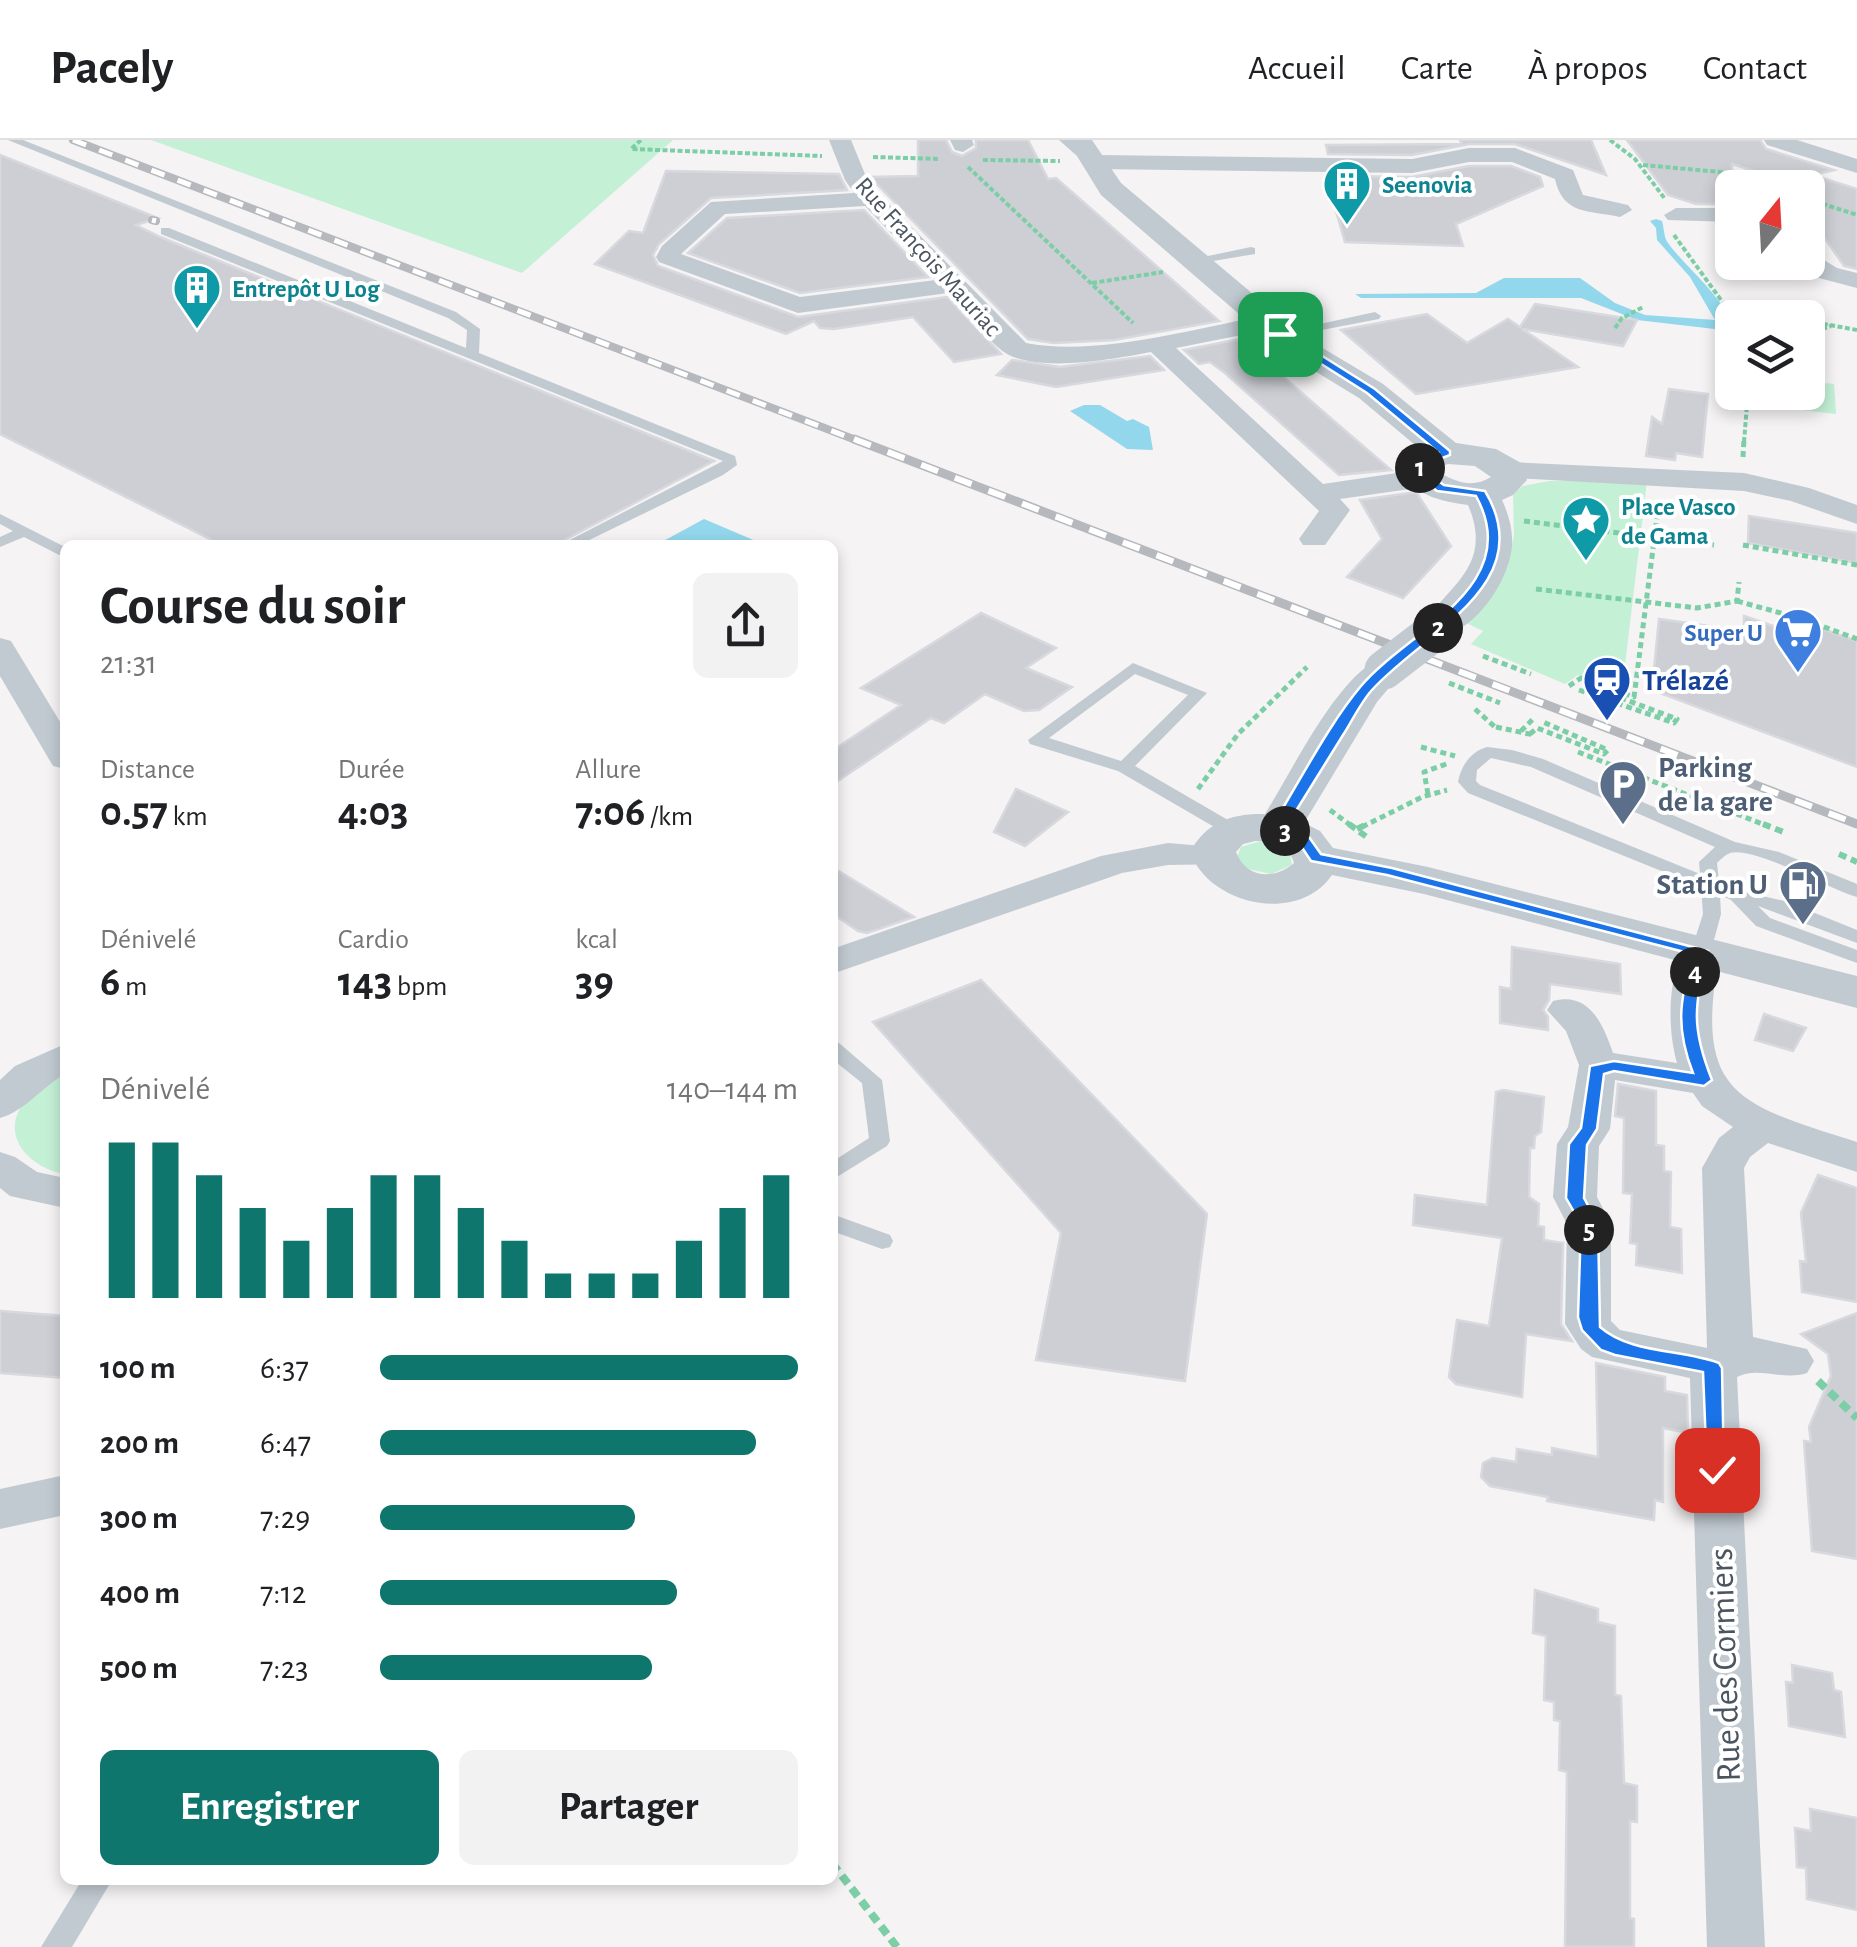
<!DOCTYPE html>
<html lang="fr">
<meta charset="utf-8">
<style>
body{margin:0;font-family:"Alegreya Sans",sans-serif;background:#f2f2f2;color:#202124;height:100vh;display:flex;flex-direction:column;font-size:38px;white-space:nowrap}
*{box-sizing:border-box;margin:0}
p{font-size:32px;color:#757577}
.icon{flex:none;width:55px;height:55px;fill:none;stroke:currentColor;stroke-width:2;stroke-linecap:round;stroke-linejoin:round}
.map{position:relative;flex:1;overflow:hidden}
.sheet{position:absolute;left:60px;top:400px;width:778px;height:1345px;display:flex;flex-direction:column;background:#fff;border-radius:15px;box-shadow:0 5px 15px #0003}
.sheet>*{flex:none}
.needle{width:65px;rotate:18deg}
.controls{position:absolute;left:1715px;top:30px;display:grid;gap:20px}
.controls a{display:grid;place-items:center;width:110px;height:110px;border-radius:15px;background:#fff;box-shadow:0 5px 15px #0003;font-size:50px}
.pin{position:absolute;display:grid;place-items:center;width:85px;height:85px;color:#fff;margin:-42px;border-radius:20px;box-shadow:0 5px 15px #0006}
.km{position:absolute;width:50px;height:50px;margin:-25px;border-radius:50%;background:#222;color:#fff;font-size:28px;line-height:50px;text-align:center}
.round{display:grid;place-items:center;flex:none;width:105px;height:105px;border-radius:15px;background:#f2f2f2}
.summary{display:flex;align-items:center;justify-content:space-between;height:170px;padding:0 40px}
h1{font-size:55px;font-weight:700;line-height:75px}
.figures{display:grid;grid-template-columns:repeat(3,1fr);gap:15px;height:170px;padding:10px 40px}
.figures div{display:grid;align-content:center}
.figures b{font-size:42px;font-weight:700}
.figures small{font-size:28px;font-weight:400}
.figures p{font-size:28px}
.chart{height:280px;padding:20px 40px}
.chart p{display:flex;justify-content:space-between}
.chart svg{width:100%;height:180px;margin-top:10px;stroke:#0f766e;stroke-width:6}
.primary-button{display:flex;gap:20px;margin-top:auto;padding:20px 40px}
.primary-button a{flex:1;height:115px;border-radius:15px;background:#0f766e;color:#fff;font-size:40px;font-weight:700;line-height:115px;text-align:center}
.primary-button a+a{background:#f2f2f2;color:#202124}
ul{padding:0 40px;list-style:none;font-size:32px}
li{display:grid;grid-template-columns:160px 120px 1fr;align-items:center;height:75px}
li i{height:25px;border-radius:12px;background:#0f766e}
header{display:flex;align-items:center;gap:60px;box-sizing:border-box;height:140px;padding:0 50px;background:#fff;border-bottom:2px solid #e0e0e0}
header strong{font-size:48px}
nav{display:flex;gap:55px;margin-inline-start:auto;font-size:35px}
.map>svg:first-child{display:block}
</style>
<header>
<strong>Pacely</strong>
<nav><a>Accueil</a><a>Carte</a><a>À propos</a><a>Contact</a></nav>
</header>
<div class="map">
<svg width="1857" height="1807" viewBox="0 0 1857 1807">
<rect width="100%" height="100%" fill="#f5f3f3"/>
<g fill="#c4f0d6">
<polygon points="151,0 673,0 522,133"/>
<polygon points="1808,241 1834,244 1836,274 1792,269 1792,253 1808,252"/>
<polygon points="1549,341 1647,341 1622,550 1578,535 1565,544 1471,504 1483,491 1462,481 1507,428 1514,395 1513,353 1523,346"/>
<polygon points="1264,700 1289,709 1292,725 1271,734 1244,728 1237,717 1241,707"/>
<path d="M65,929V1034C33,1029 0,999 22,965C33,951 51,940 65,929Z"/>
</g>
<g fill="#92d7ec">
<path d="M1656,79L1662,81C1664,88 1664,98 1668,103C1684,126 1733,165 1732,191L1637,180L1581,158H1361L1355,154L1476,153L1504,138H1580L1615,163L1645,175L1715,180L1690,137L1657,100L1656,88L1650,81Z"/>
<polygon points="1084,265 1100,265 1127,281 1133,279 1149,287 1153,310 1127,309 1070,271"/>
<polygon points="704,379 765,405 656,405"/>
</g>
<g fill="#cdcfd5" stroke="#d7d9de" stroke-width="2.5">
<polygon points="918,0 946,0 952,12 962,16 976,8 976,0 1028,0 1048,39 1056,38 1219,181 1114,200 1054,203 1028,199 870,37 918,36"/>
<polygon points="1460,0 1591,0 1606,35 1515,4 1469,4 1412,15 1328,14 1326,5 1462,4"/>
<polygon points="1627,0 1760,0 1766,9 1834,30 1813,35 1857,49 1857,129 1844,126 1808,74 1808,48 1789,48 1783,40 1732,24 1732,64 1696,64 1668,55"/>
<polygon points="0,15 158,78 136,85 160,97 714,321 555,405 222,405 0,294"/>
<polygon points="1469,26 1511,26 1540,37 1543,46 1456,84 1463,106 1345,102 1334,64 1339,64 1333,36 1412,37"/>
<polygon points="666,31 839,34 847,50 711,58 659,104 653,115 658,126 798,177 947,157 1001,214 954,222 913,177 834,189 820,188 814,181 786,194 595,124 629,91 643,93"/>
<polygon points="864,70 928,137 800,153 688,113 727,78"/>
<polygon points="1535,164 1637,180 1623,206 1522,189 1578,227 1416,254 1341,190 1427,174 1467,203 1508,179 1520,187"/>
<polygon points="1240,199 1327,275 1391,330 1339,335 1225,233 1210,222 1199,224 1184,210"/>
<polygon points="1150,216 1164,230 1056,247 997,235 1012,220 1060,227"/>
<polygon points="1669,249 1708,254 1702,317 1676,313 1675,320 1646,316 1652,277 1662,284"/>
<polygon points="1416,352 1451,406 1403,458 1347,437 1382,399 1360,360"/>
<polygon points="1749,376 1857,393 1857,423 1748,403"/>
<polygon points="981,473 1056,508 1026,528 1072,547 1039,570 1024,571 985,554 944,583 931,578 832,645 832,611 901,565 861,548"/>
<polygon points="1744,476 1785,490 1797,480 1857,501 1857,627 1652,550 1659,479 1744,491"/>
<polygon points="1016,649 1068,672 1025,706 994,692"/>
<polygon points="832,727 914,777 867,793 858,791 832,773"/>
<polygon points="1512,807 1620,824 1621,854 1550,844 1549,860 1543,870 1548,877 1548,890 1500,883 1500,847 1511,849"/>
<polygon points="981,840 1207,1074 1185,1241 1036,1220 1061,1093 873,882"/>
<polygon points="1764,874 1806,888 1793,911 1755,900"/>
<polygon points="1618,944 1656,951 1656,1005 1664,1006 1664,1031 1671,1032 1670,1087 1681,1089 1682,1133 1636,1125 1637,1104 1630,1103 1632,1054 1623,1053 1624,978 1615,976"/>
<polygon points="1503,950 1544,957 1541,992 1535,996 1534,1008 1530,1008 1529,1057 1539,1064 1538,1086 1544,1087 1544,1100 1563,1103 1561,1184 1572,1201 1526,1194 1522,1257 1456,1244 1449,1237 1457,1180 1489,1186 1502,1098 1413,1085 1415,1055 1487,1065 1496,952"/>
<polygon points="1818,1035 1857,1048 1857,1162 1802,1152 1800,1121 1806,1122 1801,1073"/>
<polygon points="0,1171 65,1176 65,1238 0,1233"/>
<polygon points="1857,1173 1857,1419 1812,1411 1804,1301 1811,1302 1809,1287 1831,1236 1828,1214 1801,1194"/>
<polygon points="1596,1223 1665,1237 1665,1251 1687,1255 1688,1293 1663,1288 1663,1362 1655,1360 1654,1380 1547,1361 1548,1357 1490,1346 1481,1337 1483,1323 1493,1318 1516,1322 1517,1309 1552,1315 1552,1308 1598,1317"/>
<polygon points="1535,1450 1598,1469 1598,1482 1615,1486 1615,1555 1621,1556 1624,1643 1637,1646 1637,1682 1630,1681 1630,1778 1634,1779 1634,1807 1565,1807 1567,1632 1559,1630 1560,1581 1554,1580 1554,1562 1544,1560 1546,1496 1533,1493"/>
<polygon points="1792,1525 1832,1533 1834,1550 1841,1552 1845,1597 1789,1586 1786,1542 1793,1543"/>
<polygon points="1810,1669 1857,1678 1857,1770 1807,1759 1806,1728 1797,1727 1795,1688 1811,1691"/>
</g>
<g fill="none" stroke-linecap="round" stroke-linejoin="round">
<g stroke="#7ccea7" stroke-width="4" stroke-dasharray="5 2.5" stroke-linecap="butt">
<polyline points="641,0 631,9 822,16"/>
<polyline points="1610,0 1635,19 1665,59"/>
<polyline points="873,17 940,19"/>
<polyline points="983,20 1060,21"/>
<polyline points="1643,25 1731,33 1774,48"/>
<polyline points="968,27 1133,183"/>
<polyline points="1808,59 1857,75"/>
<polyline points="1674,95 1734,178"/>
<polyline points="1092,143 1163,132"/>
<polyline points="1727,166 1788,178"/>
<polyline points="1808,181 1857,190"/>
<polyline points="1615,188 1622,178 1643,167"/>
<polyline points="1808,194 1831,186"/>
<polyline points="1744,302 1748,252"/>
</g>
<g stroke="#7ccea7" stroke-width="5" stroke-dasharray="6 4" stroke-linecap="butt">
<polyline points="1743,317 1744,299"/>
<polyline points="1524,381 1714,405"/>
<polyline points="1743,405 1857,425"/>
<polyline points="1536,449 1697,468 1737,461 1739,442"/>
<polyline points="1737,461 1799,478"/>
<polyline points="1805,480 1857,499"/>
<polyline points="1483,516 1531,534"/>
<polyline points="1449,543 1500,563"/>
<polyline points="1569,546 1581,538 1634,557 1659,362"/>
<polyline points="1579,550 1674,583 1677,579 1586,545 1590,541"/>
<polyline points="1475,569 1496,588"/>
<polyline points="1496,587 1534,595"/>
<polyline points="1521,591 1534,578"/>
<polyline points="1530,594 1537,588 1604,614 1608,610 1543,582"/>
<polyline points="1421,607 1455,616"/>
<polyline points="1578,612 1770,687"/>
<polyline points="1198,649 1238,594 1307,527"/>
<polyline points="1428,654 1424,632 1449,623"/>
<polyline points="1330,670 1353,687"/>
<polyline points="1362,687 1422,657 1447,650"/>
</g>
<g stroke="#7ccea7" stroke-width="6" stroke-dasharray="8 5" stroke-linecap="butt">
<polyline points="1349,684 1368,698"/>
<polyline points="1763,684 1786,693"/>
<polyline points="1357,689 1367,684"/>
<polyline points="1839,714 1857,722"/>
</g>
<g stroke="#7ccea7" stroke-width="8" stroke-dasharray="10 6" stroke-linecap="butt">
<polyline points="1818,1241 1857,1278"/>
<polyline points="832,1723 897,1807"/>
</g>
<g fill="#c1cad1" fill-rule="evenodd">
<polygon points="8,0 23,0 456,172 480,189 479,213 735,316 737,325 723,335 579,405 560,405 723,321 161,94 161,88 169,88 466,208 467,190 448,178"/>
<polygon points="1251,107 1255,108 1255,114 1195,124 1189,120"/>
<polygon points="1375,172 1381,176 1379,179 1280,198 1274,194"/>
<polygon points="0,374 65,407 65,418 24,397 0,407 0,397 13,391 0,384"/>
<path d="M1133,523L1207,553L1135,626L1240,687L1243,691L1240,695H1228L1118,631L1030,604L1028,600ZM1135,534L1188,555L1121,621L1049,598Z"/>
<path d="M1487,607L1512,610L1543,619L1735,702L1779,712L1857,744V757C1829,749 1755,706 1730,713C1725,715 1720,720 1717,723L1719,742L1744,752L1785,761L1857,790V803L1758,766L1770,778L1857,810V823L1756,786L1731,760L1720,755L1721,774L1711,811L1708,815H1694L1691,811L1703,774L1701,747L1468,653L1458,642C1461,626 1470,612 1487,607ZM1491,618L1531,627L1715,707L1699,722L1700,734L1480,645L1476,641L1477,630Z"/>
<polygon points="832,902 839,903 882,940 890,1001 887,1006 832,1040 832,1022 869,998 862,943 832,919"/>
<polygon points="832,1074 890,1095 893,1101 890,1107 882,1109 832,1091"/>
<polygon points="82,1740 112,1740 72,1807 41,1807"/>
</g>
<g fill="#c1cad1" fill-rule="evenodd">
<path d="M829,0H851L867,39L879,54L1026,203C1097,217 1196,188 1268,175L1277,178L1281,183L1277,188L1176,208L1323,344L1424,329L1434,332L1438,338L1434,344L1424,347L1340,359L1350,370L1325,405H1303L1299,399L1319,371L1151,212C1114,219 1044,232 1009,215C991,206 964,169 948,153L798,173L659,122L656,117L662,106L711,62L854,53L845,40ZM865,66L936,140L800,157L681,114L725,74Z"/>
<polygon points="950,0 972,0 974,5 963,12 955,10"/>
<polygon points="1764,0 1797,0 1857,19 1857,33 1767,5"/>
<path d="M1469,8H1515L1573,30L1583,55L1628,65L1632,70L1620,77C1588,70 1563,75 1555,39L1512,22H1469L1412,33L1097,29L1086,22L1097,15L1412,19Z"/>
<polygon points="1676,68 1732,68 1732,82 1668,80 1664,75"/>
<polygon points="1808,110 1837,128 1857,133 1857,148 1819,138 1800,122 1808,122"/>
<polygon points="1508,322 1744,333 1809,348 1857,365 1857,384 1791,361 1744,351 1498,337 1494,331 1498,325"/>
<polygon points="0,498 11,501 65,590 65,629 53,626 0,536"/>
<polygon points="1168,703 1226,708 1231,716 1226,724 1168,725 1122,733 832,834 832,809 1101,716"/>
<path d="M1701,799L1714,803L1720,811C1694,951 1731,963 1857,1002V1032L1768,1003L1750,1017L1744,1028L1753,1197L1807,1209L1814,1221L1807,1233C1783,1241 1758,1226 1737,1237L1765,1807H1707L1690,1238L1592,1217L1581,1209L1565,1184L1567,1084L1553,1057L1557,1004L1568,987L1579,925L1566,891L1547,870L1553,861C1589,851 1603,884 1613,913L1677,923C1667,888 1667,834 1688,803ZM1615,940L1693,953L1702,966L1733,987L1719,998L1702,1028L1707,1208L1620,1190L1611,1181V1084L1597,1057L1599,1006L1610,989Z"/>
<path d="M65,904V934C42,947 25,971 0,978V940L15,926Z"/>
<polygon points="0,1012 15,1017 37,1032 65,1038 65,1068 10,1056 0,1048"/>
<polygon points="65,1335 65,1375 0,1389 0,1349"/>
</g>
<g fill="#c1cad1" fill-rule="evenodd">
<path d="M1059,0H1092L1121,43L1304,197L1383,244L1456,303L1496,309L1521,323L1527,340L1513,355L1502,360C1509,375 1513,390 1512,406C1509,444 1467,505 1426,495L1420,487C1449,445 1494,426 1468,365C1441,361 1410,356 1403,326L1421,310L1359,258L1282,211L1101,55L1077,16ZM1448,324L1475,326L1491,337C1474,348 1457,343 1441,333L1439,327Z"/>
<path d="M1384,518L1398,521L1404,530L1377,562L1304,683L1320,691L1333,708L1428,727L1857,836V868L1424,754L1332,735C1298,785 1209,765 1190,712C1206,682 1233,673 1265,674C1290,635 1341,528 1384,518ZM1255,701C1273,700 1289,705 1294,723C1275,740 1246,739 1236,712L1243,704Z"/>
</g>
<g stroke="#b5b8bd" stroke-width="8">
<g id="rail-far1">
<polyline points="73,0 861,302"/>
<polyline points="152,80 156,81"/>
</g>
</g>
<g stroke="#b5b8bd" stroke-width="9">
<polyline id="rail" points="854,299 1857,684"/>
</g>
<use href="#rail-far1" stroke="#fff" stroke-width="5" stroke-dasharray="14" stroke-linecap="butt"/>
<use href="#rail" stroke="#fff" stroke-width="6" stroke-dasharray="18" stroke-linecap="butt"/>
<polyline stroke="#c1cad1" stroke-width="39" points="1384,530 1440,487"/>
</g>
<path fill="#1a73e8" stroke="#fff" stroke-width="2.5" d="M1277,192H1284L1375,249L1450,311V315L1430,323L1428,334L1444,345L1485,351C1541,444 1423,493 1372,550C1361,562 1352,581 1343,595C1324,626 1305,656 1286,687L1309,697L1321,714L1392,728L1708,811C1694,867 1691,887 1712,940L1704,946L1614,931L1604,934L1597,989L1587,1005L1584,1058L1598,1084L1600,1187C1631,1214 1681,1209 1719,1223L1722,1228L1724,1336L1717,1338L1707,1330L1703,1232L1615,1215L1601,1210L1582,1190L1578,1177L1581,1084L1566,1058L1569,1004L1581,988L1590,926L1614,921L1693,933C1675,887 1680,861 1692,814L1387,735L1311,721L1299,703L1270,689C1298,645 1328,585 1361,546C1407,491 1526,447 1476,356L1437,351L1416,335L1420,319L1438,312L1367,253L1277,196Z"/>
<defs>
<g id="building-pin" transform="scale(2.5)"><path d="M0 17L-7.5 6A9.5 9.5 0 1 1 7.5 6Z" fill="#0f9aa8" stroke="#fff"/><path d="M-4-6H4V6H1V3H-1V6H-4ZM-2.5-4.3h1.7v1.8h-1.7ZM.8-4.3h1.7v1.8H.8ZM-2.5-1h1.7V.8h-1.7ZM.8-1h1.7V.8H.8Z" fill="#fff"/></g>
<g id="sight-pin" transform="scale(2.5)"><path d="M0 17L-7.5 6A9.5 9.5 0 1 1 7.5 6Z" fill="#0f9aa8" stroke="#fff"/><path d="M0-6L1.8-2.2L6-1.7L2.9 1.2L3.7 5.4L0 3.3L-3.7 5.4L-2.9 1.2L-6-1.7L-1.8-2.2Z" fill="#fff"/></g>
<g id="supermarket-pin" transform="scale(2.5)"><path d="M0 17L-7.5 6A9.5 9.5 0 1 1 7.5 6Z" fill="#3f7fe0" stroke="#fff"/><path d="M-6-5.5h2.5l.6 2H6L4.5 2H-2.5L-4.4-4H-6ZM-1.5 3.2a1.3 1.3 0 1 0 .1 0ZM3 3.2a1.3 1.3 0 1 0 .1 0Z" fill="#fff"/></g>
<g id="station-pin" transform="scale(2.5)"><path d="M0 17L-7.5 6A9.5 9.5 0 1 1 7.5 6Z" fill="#1a4fb4" stroke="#fff"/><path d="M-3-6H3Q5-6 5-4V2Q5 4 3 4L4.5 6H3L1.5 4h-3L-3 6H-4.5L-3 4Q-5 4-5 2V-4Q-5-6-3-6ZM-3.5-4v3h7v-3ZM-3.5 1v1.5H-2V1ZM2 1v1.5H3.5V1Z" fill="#fff"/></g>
<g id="parking-pin" transform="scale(2.5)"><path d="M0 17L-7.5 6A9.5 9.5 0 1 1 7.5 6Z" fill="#5c6f8a" stroke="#fff"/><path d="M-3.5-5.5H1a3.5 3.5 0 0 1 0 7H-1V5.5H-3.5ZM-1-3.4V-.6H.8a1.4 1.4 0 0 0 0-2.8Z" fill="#fff"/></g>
<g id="fuel-pin" transform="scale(2.5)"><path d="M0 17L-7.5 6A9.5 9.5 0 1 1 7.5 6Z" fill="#5c6f8a" stroke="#fff"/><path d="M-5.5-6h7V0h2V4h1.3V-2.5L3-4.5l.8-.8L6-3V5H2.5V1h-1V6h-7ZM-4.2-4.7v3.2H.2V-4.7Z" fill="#fff"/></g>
</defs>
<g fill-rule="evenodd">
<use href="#building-pin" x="1347" y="44"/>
<use href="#building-pin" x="197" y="148"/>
<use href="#sight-pin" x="1586" y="380"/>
<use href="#supermarket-pin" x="1798" y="492"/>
<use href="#station-pin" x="1607" y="540"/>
<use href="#parking-pin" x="1623" y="644"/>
<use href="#fuel-pin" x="1803" y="744"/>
</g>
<g text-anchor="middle" stroke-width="8" stroke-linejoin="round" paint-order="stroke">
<g font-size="25" font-weight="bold" fill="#0d838f" stroke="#fff" text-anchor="start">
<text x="1382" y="53">Seenovia</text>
<text x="232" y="157">Entrepôt U Log</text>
<text x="1621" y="375">Place Vasco<tspan x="1621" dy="29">de Gama</tspan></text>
</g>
<g font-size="25" fill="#4a5560" stroke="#fff">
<text transform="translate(929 116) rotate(48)" y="9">Rue François Mauriac</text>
</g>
<g font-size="25" font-weight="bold" fill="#366cbe" stroke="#fff" text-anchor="end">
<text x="1763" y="501">Super U</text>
</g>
<g font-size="30" font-weight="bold" fill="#164399" stroke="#fff" text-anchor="start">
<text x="1642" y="550">Trélazé</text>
</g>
<g font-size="30" font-weight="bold" fill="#4e5e75" stroke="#fff" text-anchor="start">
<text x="1658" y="637">Parking<tspan x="1658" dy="34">de la gare</tspan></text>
<text x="1768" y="754" text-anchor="end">Station U</text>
</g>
<g font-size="35" fill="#4a5560" stroke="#fff">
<text transform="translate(1724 1525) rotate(-92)" y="12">Rue des Cormiers</text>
</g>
</g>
</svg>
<div class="controls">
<a><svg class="needle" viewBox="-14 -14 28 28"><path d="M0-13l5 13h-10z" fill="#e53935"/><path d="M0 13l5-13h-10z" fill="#757577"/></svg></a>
<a><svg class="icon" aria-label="layers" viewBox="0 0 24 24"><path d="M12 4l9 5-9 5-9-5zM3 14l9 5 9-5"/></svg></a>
</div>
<div class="pin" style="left:1280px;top:194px;background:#1e9e55"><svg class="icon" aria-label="arrive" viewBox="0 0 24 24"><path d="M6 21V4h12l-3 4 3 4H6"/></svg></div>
<div class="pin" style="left:1717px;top:1330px;background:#d93025"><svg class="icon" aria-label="check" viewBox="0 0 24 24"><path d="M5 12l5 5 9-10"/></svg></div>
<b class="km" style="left:1420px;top:328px">1</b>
<b class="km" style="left:1438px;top:488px">2</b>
<b class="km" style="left:1285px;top:691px">3</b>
<b class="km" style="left:1695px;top:832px">4</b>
<b class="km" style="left:1589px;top:1090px">5</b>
<section class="sheet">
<div class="summary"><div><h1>Course du soir</h1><p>21:31</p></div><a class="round"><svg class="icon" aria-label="share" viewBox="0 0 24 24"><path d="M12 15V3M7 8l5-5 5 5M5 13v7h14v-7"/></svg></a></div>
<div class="figures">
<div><p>Distance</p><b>0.57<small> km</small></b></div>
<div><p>Durée</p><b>4:03</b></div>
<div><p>Allure</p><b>7:06<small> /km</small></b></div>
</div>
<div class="figures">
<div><p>Dénivelé</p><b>6<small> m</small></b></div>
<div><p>Cardio</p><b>143<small> bpm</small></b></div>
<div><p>kcal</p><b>39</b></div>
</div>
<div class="chart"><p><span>Dénivelé</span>140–144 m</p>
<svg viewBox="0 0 160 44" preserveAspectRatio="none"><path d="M5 44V6M15 44V6M25 44V14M35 44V22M45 44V30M55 44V22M65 44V14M75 44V14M85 44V22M95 44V30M105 44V38M115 44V38M125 44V38M135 44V30M145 44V22M155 44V14"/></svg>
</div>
<ul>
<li><b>100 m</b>6:37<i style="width:100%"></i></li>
<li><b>200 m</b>6:47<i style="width:90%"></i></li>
<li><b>300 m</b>7:29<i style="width:61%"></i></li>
<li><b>400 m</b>7:12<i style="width:71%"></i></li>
<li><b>500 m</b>7:23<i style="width:65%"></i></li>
</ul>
<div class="primary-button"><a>Enregistrer</a><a>Partager</a></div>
</section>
</div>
